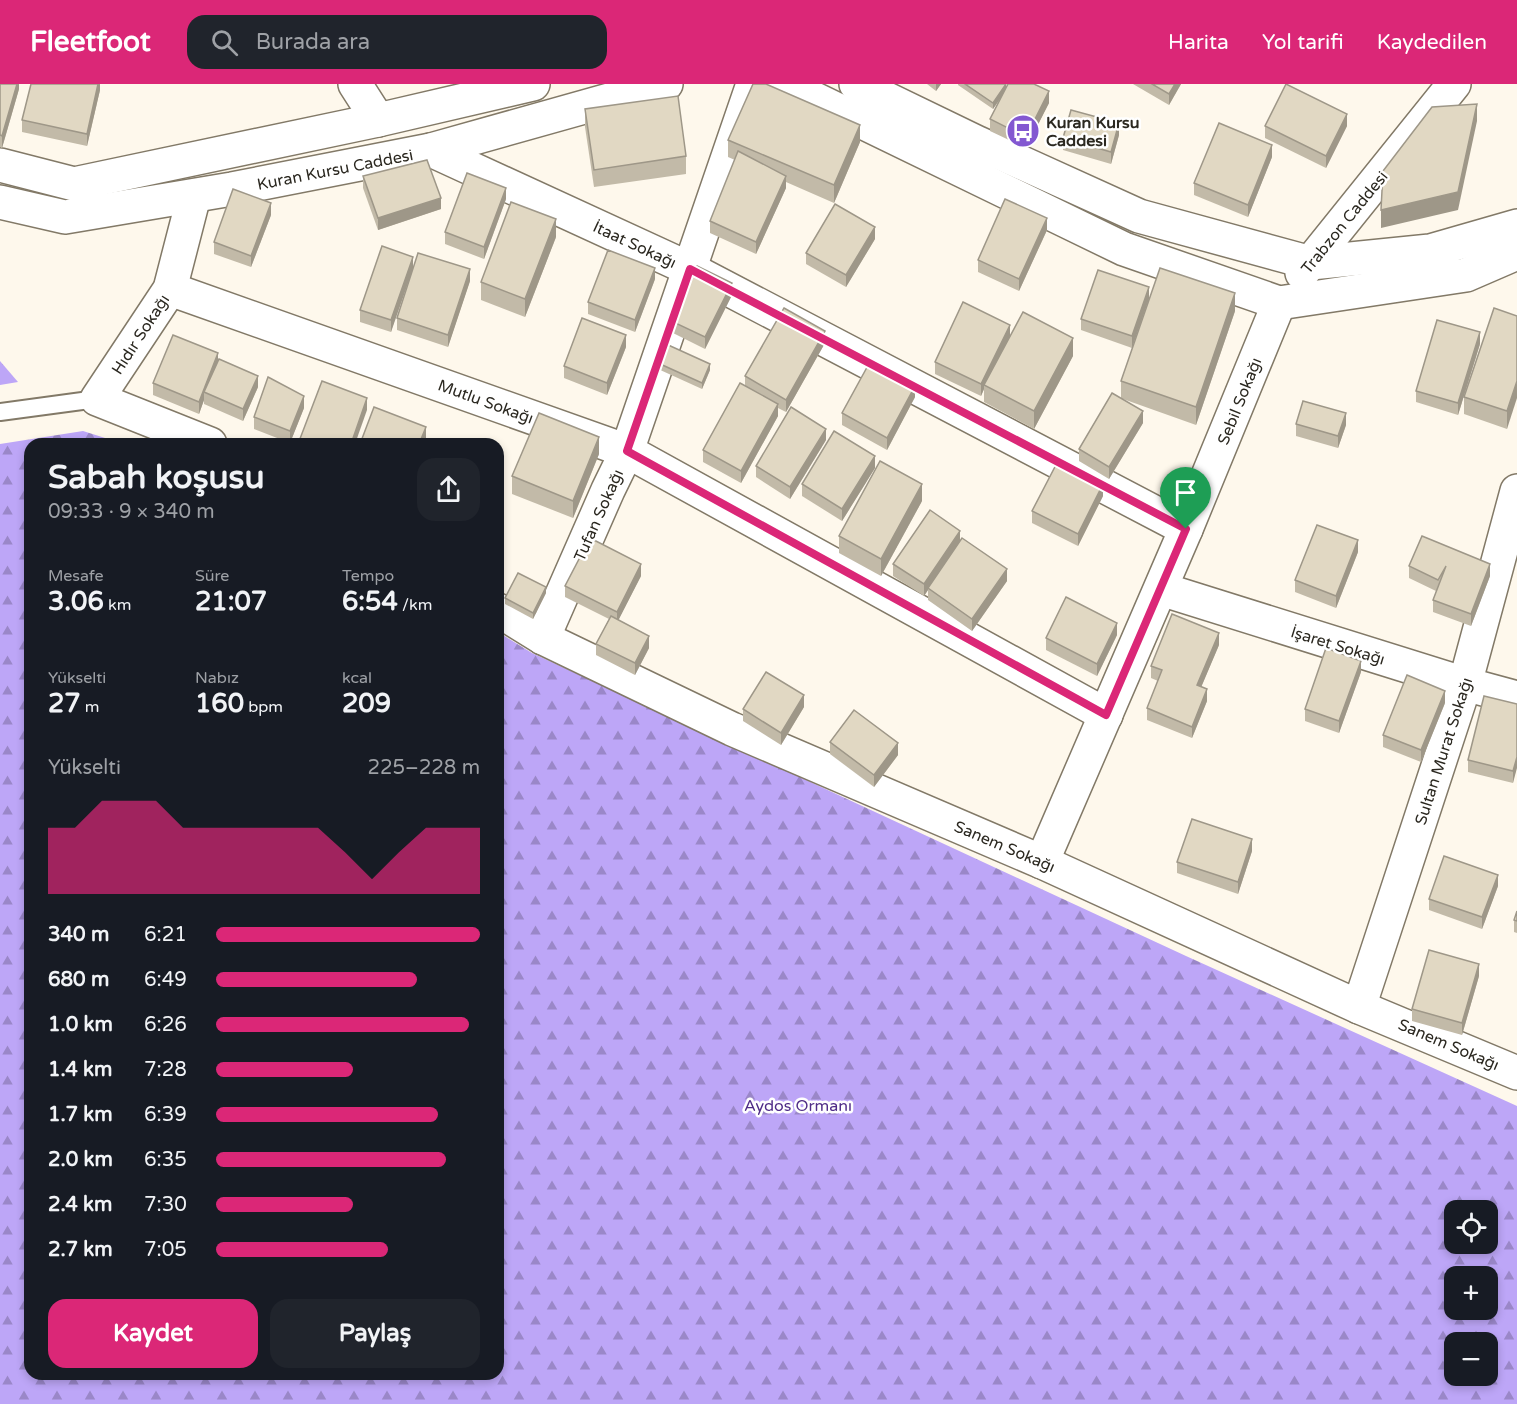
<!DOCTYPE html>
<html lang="tr">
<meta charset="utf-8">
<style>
body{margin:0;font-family:"Varela Round",sans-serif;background:#20242c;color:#f1f3f6;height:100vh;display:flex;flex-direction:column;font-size:22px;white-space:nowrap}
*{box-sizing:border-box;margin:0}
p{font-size:20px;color:#9ea1a6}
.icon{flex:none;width:33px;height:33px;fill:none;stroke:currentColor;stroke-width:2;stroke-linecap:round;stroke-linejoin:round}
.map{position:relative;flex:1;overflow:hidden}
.panel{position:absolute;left:24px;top:354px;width:480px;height:942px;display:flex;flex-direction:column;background:#171b24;border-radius:18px;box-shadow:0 3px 9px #0003}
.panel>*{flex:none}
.fabs{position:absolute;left:1444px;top:1116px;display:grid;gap:12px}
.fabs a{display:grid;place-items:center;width:54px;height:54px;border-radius:12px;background:#171b24;box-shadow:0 3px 9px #0003;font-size:30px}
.pin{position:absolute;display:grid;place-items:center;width:51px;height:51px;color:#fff;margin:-62px -26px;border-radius:50% 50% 50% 0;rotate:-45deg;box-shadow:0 0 6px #0007}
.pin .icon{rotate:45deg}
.round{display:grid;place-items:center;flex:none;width:63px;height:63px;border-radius:18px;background:#20242c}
.summary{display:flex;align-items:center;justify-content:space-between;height:102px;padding:0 24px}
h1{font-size:33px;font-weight:700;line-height:45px}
.figures{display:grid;grid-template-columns:repeat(3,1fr);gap:9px;height:102px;padding:6px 24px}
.figures div{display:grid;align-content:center}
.figures b{font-size:26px;font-weight:700}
.figures small{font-size:16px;font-weight:400}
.figures p{font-size:16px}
.chart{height:168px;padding:12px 24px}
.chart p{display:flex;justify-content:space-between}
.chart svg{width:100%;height:108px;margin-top:6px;fill:#db2777;opacity:.7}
.primary-button{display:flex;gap:12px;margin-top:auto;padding:12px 24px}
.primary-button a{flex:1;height:69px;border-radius:18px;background:#db2777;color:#fff;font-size:24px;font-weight:700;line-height:69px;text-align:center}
.primary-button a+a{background:#20242c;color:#f1f3f6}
ul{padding:0 24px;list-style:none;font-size:20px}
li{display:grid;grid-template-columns:96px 72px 1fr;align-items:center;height:45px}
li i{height:15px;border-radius:8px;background:#db2777}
header{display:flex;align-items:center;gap:36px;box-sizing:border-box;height:84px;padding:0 30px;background:#db2777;color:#fff}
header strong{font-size:28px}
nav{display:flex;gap:33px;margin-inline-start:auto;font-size:21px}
.search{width:420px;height:54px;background:#20242c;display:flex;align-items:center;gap:15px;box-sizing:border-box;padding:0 21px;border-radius:18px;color:#9ea1a6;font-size:22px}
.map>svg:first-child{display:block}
</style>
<header>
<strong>Fleetfoot</strong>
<div class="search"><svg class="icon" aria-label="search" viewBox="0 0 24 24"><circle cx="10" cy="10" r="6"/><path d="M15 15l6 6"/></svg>Burada ara</div>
<nav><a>Harita</a><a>Yol tarifi</a><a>Kaydedilen</a></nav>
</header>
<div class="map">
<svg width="1517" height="1320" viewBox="0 0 1517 1320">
<defs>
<pattern id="forest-firs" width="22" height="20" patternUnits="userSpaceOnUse" patternTransform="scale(1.5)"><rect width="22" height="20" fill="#bda6f7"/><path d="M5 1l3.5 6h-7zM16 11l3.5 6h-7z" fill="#9a87c8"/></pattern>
</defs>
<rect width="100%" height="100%" fill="#fef8ec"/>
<g fill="url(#forest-firs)" fill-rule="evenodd">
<polygon points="0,277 18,298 0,301"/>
<path d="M83,347L124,360H30V1290H498V548L532,569L1186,872L1517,1022V1320H0V360ZM1455,1126H1488V1160H1455ZM1455,1192H1488V1226H1455ZM1455,1258H1488V1292H1455Z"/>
</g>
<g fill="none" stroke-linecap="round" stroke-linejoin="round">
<g stroke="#827967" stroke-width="20">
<polyline id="lane" points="0,328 97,315"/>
</g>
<g stroke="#827967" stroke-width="36">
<g id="street">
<polyline points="355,0 378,36"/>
<polyline points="431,66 690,185 1186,445"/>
<polyline points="194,112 170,205 97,315 210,360"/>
<polyline points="170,205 627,367 1106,631"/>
<polyline points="1161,505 1465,600 1517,614"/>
<polyline points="498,526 543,554 732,645 1042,778 1359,923 1517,989"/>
<polyline points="543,554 608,406 627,367 753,0"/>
<polyline points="1042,778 1186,445 1279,219"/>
<polyline points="1359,923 1465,600 1517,407"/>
</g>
</g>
<g stroke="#827967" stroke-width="36">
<g id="secondary">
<polyline points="784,0 1124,165 1279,219 1466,191 1517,169"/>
<polyline points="856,0 978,59 1139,132 1311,179 1430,167 1517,142"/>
<polyline points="0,81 74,100 378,36 533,0"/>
<polyline points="0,118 65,133 232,105 431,66 666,0"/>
<polyline points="1302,189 1454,0"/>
</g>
</g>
<use href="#lane" stroke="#fff" stroke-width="16"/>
<use href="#street" stroke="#fff" stroke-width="33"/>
<use href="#secondary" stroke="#fff" stroke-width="33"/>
</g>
<g fill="#c2baa8">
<polygon points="0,0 19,0 19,5 2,64 0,63"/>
<polygon points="100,0 100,6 87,62 22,48 22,36"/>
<polygon points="927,0 941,0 936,7"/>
<polygon points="958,0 1006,0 1006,3 1049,19 1026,64 990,47 990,35 1001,14 993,25 958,1"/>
<polygon points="1133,0 1181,0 1169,21"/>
<polygon points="585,25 686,72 686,90 594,103 585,43"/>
<polygon points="1265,42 1347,42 1326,84 1265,54"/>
<polygon points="1119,51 1111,80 1063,66 1063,54"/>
<polygon points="728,56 860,58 834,119 786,98 786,104 756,170 710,149 710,137 735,76 728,73"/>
<polygon points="1272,73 1248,133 1194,111 1194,99"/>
<polygon points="363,92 441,125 378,146 363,104"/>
<polygon points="506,115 484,175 445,160 445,148"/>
<polygon points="271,131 251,183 214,170 214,158"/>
<polygon points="1047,146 1019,207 978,188 978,176"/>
<polygon points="556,153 525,233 481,216 481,198"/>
<polygon points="875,155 846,203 806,180 806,169"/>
<polygon points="413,173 391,248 360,238 360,226"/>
<polygon points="655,195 635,248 588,230 588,218"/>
<polygon points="470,197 448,263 397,246 397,234"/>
<polygon points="732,211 705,265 671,248 671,237"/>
<polygon points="1149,215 1132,264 1081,246 1081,235"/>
<polygon points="1235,227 1196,341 1123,315 1143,339 1109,395 1079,377 1079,365 1121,314 1121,297"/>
<polygon points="1517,232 1507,345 1464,330 1464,313"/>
<polygon points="1010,252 1073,272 1034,345 984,318 984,305 981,312 935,290 935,278"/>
<polygon points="825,259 786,328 778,324 778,332 741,399 703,378 703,366 745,301 745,292"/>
<polygon points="1480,260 1458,331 1416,318 1416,307"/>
<polygon points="626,263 607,311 564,294 564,282"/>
<polygon points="218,277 258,303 243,337 204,320 204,316 199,330 153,311 153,299"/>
<polygon points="658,279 710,286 702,305 658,285"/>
<polygon points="915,313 887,366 842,341 842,329"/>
<polygon points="304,324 290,359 254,345 254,333"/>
<polygon points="1296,340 1346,341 1338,364 1296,352"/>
<polygon points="826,356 790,415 756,393 756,382"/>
<polygon points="599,370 573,434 512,410 512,392"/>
<polygon points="875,384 842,437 802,412 802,400"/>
<polygon points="1103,412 1078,462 1032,439 1032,427"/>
<polygon points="922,417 881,492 839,469 839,452"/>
<polygon points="960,457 1007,497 972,547 928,516 928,506 924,512 893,492 893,480"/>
<polygon points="1358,468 1336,524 1295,508 1295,496"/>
<polygon points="1409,482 1490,492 1471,542 1433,528 1433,516 1436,507 1409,494"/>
<polygon points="641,492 618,536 649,564 635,591 596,571 596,560 609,535 565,513 565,502"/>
<polygon points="546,509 533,535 505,520 505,514"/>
<polygon points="1117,551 1097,592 1046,566 1046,554"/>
<polygon points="1219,561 1201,603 1207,617 1192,654 1147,636 1147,624 1158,597 1151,594 1151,582"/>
<polygon points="1361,588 1339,649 1305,637 1305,625"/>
<polygon points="1445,619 1421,678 1383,663 1383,651"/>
<polygon points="1517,620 1513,699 1468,688 1468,676"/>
<polygon points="804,623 781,661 743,637 743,625"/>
<polygon points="830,658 898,671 874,703 830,670"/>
<polygon points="1252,767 1238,810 1177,789 1177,778"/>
<polygon points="1498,802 1482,845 1429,826 1429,815"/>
<polygon points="1517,827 1517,849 1514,848 1514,836"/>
<polygon points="1479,892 1462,951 1412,937 1412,925"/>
</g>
<g fill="#9e9788">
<polygon points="17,0 19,0 19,5 2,64 2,52"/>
<polygon points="98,0 100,0 100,6 87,62 87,50"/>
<polygon points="936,0 941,0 936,7"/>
<polygon points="1006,0 1006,6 993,25 993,19"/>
<polygon points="1175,0 1181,0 1169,21 1169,10"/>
<polygon points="1049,7 1049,19 1026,64 1026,53"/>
<polygon points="1477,20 1477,37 1458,126 1381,144 1381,126"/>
<polygon points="1347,30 1347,42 1326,84 1326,72"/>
<polygon points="1119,39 1119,51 1111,80 1111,68"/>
<polygon points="860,41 860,58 834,119 834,101"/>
<polygon points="1272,61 1272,73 1248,133 1248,121"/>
<polygon points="786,92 786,104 756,170 756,158"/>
<polygon points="506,104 506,115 484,175 484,163"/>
<polygon points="441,114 441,125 378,146 378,134"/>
<polygon points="271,119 271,131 251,183 251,172"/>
<polygon points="1047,134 1047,146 1019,207 1019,195"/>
<polygon points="556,135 556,153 525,233 525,215"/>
<polygon points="875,143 875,155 846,203 846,191"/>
<polygon points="413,173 413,185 391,248 391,236"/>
<polygon points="655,184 655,195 635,248 635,236"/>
<polygon points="470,185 470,197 448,263 448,251"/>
<polygon points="732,199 732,211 705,265 705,253"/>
<polygon points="1149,203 1149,215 1132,264 1132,252"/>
<polygon points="1235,209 1235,227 1196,341 1196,323"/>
<polygon points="1010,241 1010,252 984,301 984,305 981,312 981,300"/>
<polygon points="825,247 825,259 786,328 786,316"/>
<polygon points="1480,248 1480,260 1458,331 1458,319"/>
<polygon points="626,251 626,263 607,311 607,299"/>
<polygon points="1073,254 1073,272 1034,345 1034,327"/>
<polygon points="218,269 218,281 204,308 204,316 199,330 199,318"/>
<polygon points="710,280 710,286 702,305 702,299"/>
<polygon points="258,292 258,303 243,337 243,325"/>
<polygon points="1517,297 1517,314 1507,345 1507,327"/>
<polygon points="915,302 915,313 887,366 887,354"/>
<polygon points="304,312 304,324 290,359 290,347"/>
<polygon points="367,314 367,326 355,360 351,360"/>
<polygon points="778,320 778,332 741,399 741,387"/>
<polygon points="1143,327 1143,339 1109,395 1109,383"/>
<polygon points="1346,329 1346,341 1338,364 1338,352"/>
<polygon points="426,343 426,355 424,360 419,360"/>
<polygon points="826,345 826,356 790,415 790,403"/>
<polygon points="599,353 599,370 573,434 573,417"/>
<polygon points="875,372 875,384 842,437 842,425"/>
<polygon points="922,400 922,417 881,492 881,475"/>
<polygon points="1103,400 1103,412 1078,462 1078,450"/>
<polygon points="960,447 960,459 928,504 928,506 924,512 924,500"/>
<polygon points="1358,456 1358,468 1336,524 1336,512"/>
<polygon points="641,480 641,492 617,539 617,528"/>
<polygon points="1490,480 1490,492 1471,542 1471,530"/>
<polygon points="1007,485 1007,497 972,547 972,535"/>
<polygon points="546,503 546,509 533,535 533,529"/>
<polygon points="1117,539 1117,551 1097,592 1097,580"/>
<polygon points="1219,549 1219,561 1197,613 1197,601"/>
<polygon points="649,552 649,564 635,591 635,579"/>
<polygon points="1361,577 1361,588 1339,649 1339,637"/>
<polygon points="1207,605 1207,617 1192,654 1192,643"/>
<polygon points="1445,607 1445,619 1421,678 1421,666"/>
<polygon points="804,611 804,623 781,661 781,649"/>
<polygon points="898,659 898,671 874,703 874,691"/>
<polygon points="1517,673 1517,684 1513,699 1513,687"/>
<polygon points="1252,755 1252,767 1238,810 1238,798"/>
<polygon points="1498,791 1498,802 1482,845 1482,833"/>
<polygon points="1479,880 1479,892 1462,951 1462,939"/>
</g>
<g fill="#e1d8c3" stroke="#9e9788" stroke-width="1.5">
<polygon points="0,0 17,0 2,52 0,51"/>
<polygon points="31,0 98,0 87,50 22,36"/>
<polygon points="753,0 766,0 860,41 834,101 728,56"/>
<polygon points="965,0 1006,0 993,19"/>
<polygon points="1008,0 1034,0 1049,7 1026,53 990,35"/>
<polygon points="1152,0 1175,0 1169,10"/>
<polygon points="1286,0 1347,30 1326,72 1265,42"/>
<polygon points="678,12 686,72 594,86 585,25"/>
<polygon points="1477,20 1458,108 1381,126 1383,87 1432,23"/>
<polygon points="1071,26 1119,39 1111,68 1063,54"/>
<polygon points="1219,39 1272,61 1248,121 1194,99"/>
<polygon points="738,67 786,92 756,158 710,137"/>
<polygon points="427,76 441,114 378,134 363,92"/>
<polygon points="467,89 506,104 484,163 445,148"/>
<polygon points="233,105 271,119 251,172 214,158"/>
<polygon points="1005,115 1047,134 1019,195 978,176"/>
<polygon points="511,118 556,135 525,215 481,198"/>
<polygon points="835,120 875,143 846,191 806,169"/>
<polygon points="382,162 413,173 391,236 360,226"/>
<polygon points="608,166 655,184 635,236 588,218"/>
<polygon points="418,169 470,185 448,251 397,234"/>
<polygon points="697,182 732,199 705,253 671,237"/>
<polygon points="1160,184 1235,209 1196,323 1121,297"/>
<polygon points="1098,186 1149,203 1132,252 1081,235"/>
<polygon points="963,218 1010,241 981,300 935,278"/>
<polygon points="784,224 825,247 786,316 745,292"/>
<polygon points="1494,224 1517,232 1517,297 1507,327 1464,313"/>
<polygon points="1023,228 1073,254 1034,327 984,301"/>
<polygon points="582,234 626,251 607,299 564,282"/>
<polygon points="1437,236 1480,248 1458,319 1416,307"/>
<polygon points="173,251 218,269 199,318 153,299"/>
<polygon points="666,260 710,280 702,299 658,279"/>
<polygon points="219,275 258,292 243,325 204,308"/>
<polygon points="871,276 915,302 887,354 842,329"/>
<polygon points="268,293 304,312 290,347 254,333"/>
<polygon points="322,297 367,314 351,360 298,360"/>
<polygon points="740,299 778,320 741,387 703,366"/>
<polygon points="1112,309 1143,327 1109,383 1079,365"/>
<polygon points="1303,317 1346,329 1338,352 1296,340"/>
<polygon points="374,323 426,343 419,360 360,360"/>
<polygon points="791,323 826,345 790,403 756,382"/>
<polygon points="539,329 599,353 573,417 512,392"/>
<polygon points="834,347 875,372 842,425 802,400"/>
<polygon points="880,377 922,400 881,475 839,452"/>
<polygon points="1058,377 1103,400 1078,450 1032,427"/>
<polygon points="930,426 960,447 924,500 893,480"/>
<polygon points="1317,441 1358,456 1336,512 1295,496"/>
<polygon points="1422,452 1490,480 1471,530 1433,516 1446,482 1438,496 1409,482"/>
<polygon points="590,454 641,480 617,528 565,502"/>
<polygon points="962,454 1007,485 972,535 928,504"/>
<polygon points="518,489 546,503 533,529 505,514"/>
<polygon points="1066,513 1117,539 1097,580 1046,554"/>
<polygon points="1172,530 1219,549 1197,601 1207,605 1192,643 1147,624 1162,586 1151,582"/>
<polygon points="611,532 649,552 635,579 596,560"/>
<polygon points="1326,564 1361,577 1339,637 1305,625"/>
<polygon points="766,588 804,611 781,649 743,625"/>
<polygon points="1407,591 1445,607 1421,666 1383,651"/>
<polygon points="1484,612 1517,620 1517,673 1513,687 1468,676"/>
<polygon points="854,626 898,659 874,691 830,658"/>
<polygon points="1192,735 1252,755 1238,798 1177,778"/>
<polygon points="1444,772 1498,791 1482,833 1429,815"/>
<polygon points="1517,827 1517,837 1514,836"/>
<polygon points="1429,866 1479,880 1462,939 1412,925"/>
</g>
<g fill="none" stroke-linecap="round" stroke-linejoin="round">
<g stroke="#fff" stroke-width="12">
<polygon id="route" points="690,185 1186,445 1106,631 627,367"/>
</g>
<use href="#route" stroke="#db2777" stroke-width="8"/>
</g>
<defs>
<g id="bus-disc" transform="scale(1.725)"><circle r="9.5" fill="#8358d1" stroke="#fff"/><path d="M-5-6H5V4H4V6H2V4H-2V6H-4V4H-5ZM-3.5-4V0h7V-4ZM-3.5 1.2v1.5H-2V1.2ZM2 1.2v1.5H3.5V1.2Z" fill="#fff"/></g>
</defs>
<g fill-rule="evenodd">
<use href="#bus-disc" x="1023" y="47"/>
</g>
<g text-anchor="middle" stroke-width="5" stroke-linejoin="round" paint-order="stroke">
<g font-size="16" font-weight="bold" fill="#2b2820" stroke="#fff" text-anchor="start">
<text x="1046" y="44">Kuran Kursu<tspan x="1046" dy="18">Caddesi</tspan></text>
</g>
<g font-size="16" fill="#2b2820" stroke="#fff">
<text transform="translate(335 85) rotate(-11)" y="6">Kuran Kursu Caddesi</text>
<text transform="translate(1344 138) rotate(-51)" y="6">Trabzon Caddesi</text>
<text transform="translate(635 160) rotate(25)" y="6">İtaat Sokağı</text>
<text transform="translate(140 250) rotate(-57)" y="6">Hıdır Sokağı</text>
<text transform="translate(486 317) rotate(20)" y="6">Mutlu Sokağı</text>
<text transform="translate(1239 317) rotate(-68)" y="6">Sebil Sokağı</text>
<text transform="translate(598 431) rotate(-66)" y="6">Tufan Sokağı</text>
<text transform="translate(1338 561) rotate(17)" y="6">İşaret Sokağı</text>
<text transform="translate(1443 667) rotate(-72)" y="6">Sultan Murat Sokağı</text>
<text transform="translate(1005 762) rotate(23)" y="6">Sanem Sokağı</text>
<text transform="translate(1449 960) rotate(23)" y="6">Sanem Sokağı</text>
</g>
<g font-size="16" fill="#4f2c87" stroke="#fff">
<text x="798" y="1027">Aydos Ormanı</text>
</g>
</g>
</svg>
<div class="fabs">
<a><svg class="icon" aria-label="locate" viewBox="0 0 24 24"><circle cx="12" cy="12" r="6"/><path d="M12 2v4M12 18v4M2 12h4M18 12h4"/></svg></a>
<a>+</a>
<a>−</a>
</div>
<div class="pin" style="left:1186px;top:445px;background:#1e9e55"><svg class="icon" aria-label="arrive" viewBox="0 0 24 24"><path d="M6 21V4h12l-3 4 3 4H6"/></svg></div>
<section class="panel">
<div class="summary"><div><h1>Sabah koşusu</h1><p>09:33 · 9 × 340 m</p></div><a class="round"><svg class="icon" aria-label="share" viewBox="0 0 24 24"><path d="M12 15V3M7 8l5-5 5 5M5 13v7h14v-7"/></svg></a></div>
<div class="figures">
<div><p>Mesafe</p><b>3.06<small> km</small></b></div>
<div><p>Süre</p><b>21:07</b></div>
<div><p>Tempo</p><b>6:54<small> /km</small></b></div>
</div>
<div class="figures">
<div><p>Yükselti</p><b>27<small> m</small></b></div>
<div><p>Nabız</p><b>160<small> bpm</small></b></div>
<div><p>kcal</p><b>209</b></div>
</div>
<div class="chart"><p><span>Yükselti</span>225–228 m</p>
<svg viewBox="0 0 160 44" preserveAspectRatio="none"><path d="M0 44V17L10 17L20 6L30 6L40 6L50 17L60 17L70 17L80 17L90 17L100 17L110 27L120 38L130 27L140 17L150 17L160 17V44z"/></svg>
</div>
<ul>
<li><b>340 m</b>6:21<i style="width:100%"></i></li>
<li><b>680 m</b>6:49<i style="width:76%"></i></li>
<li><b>1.0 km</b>6:26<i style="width:96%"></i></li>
<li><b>1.4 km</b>7:28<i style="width:52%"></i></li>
<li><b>1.7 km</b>6:39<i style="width:84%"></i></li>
<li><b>2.0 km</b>6:35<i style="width:87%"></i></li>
<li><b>2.4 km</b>7:30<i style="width:52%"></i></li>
<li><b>2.7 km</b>7:05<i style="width:65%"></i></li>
</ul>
<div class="primary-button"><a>Kaydet</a><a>Paylaş</a></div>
</section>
</div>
